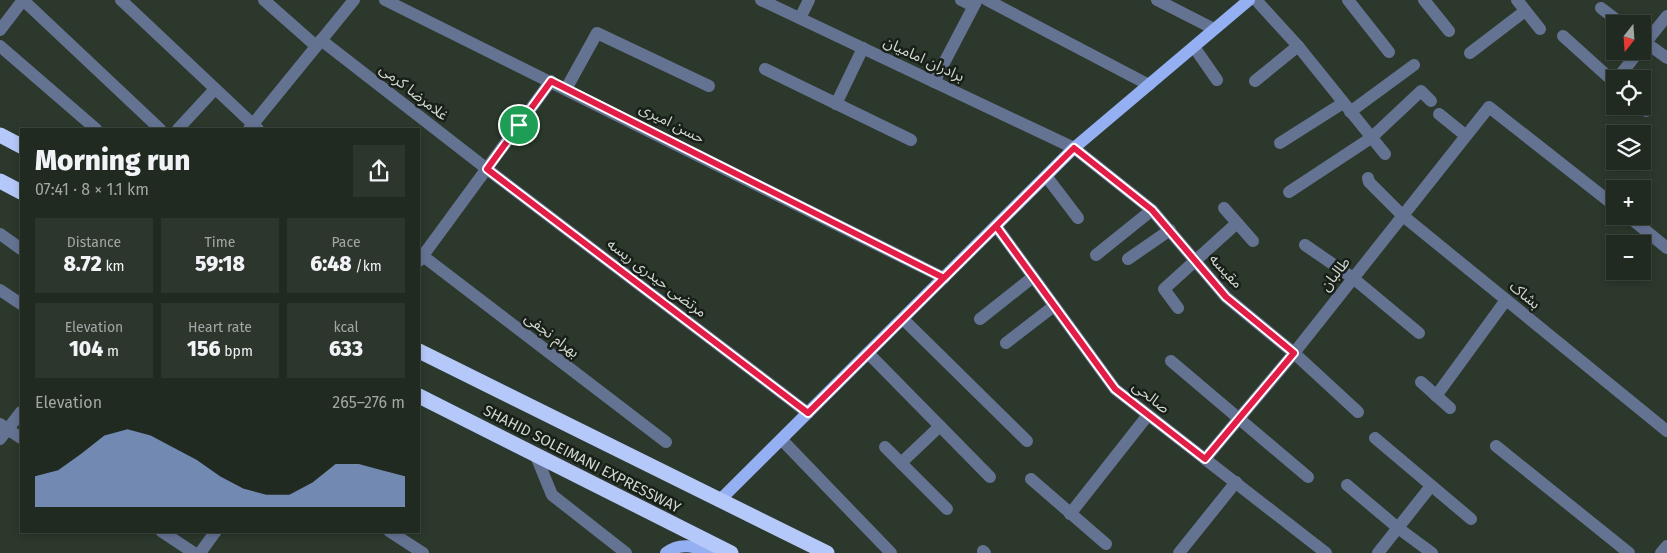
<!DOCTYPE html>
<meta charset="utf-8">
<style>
body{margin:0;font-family:"Fira Sans","Noto Sans Arabic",sans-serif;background:#2d362d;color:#f1f3f6;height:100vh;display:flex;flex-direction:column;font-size:19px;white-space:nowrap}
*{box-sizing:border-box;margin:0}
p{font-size:16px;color:#a2a7a5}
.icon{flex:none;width:28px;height:28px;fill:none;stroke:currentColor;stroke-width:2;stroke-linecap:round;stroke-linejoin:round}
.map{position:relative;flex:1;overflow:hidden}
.details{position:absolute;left:20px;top:128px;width:400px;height:405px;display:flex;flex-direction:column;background:#202a20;border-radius:0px;box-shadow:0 2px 8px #0003,0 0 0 1px #3d463e}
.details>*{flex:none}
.needle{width:32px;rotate:197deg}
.controls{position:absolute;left:1606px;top:15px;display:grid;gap:10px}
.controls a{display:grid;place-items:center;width:45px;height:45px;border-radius:0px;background:#202a20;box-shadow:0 2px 8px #0003,0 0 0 1px #3d463e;font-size:25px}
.pin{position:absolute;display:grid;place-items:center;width:42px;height:42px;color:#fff;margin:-21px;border:2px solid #fff;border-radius:50%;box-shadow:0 1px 5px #0007}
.round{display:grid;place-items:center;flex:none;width:52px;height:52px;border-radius:0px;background:#2d362d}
.headline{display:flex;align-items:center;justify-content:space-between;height:85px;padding:0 15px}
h1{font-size:28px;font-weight:800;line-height:38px}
.figures{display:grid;grid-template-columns:repeat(3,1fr);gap:8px;height:85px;padding:5px 15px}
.figures div{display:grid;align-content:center;border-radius:0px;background:#2d362d;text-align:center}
.figures b{font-size:21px;font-weight:800}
.figures small{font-size:14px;font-weight:400}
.figures p{font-size:14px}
.chart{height:140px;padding:10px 15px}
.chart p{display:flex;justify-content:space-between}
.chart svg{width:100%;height:90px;margin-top:5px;fill:#95b2f1;opacity:.7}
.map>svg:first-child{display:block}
</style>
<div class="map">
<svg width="1667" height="553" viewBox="0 0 1667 553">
<rect width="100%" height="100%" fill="#2b382b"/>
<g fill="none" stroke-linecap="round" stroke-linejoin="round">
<g stroke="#657393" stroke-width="12">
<polyline points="23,0 160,129"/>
<polyline points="121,0 258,129"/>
<polyline points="264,0 316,46"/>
<polyline points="385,0 944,278"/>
<polyline points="761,0 1074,148 1152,210 1226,297 1294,353 1358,412"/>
<polyline points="961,0 973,6"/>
<polyline points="987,0 1149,85"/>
<polyline points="1157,0 1214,29"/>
<polyline points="1256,0 1298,46 1385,154"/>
<polyline points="1348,0 1389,52"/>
<polyline points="1424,0 1449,31"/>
<polyline points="1517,0 1540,29"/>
<polyline points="1601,8 1622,24"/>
<polyline points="800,18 809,0"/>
<polyline points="0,30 23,0"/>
<polyline points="1563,36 1615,83"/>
<polyline points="321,40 487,169 808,413"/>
<polyline points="1642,40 1667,58"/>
<polyline points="0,46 96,129"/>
<polyline points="1194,47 1217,80"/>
<polyline points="1642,47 1667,16"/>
<polyline points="1470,53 1525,11"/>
<polyline points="765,69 911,140"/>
<polyline points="1617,79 1639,51"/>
<polyline points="1255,81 1298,46"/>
<polyline points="934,82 977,0"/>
<polyline points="566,89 597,33 709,86"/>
<polyline points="836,104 863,48"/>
<polyline points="1641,106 1646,111"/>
<polyline points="1350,112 1414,65"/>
<polyline points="1439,114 1465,135"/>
<polyline points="178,129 215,89"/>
<polyline points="249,129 354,0"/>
<polyline points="1280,143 1343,103"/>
<polyline points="1046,176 1078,218"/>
<polyline points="1368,178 1369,182 1402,215 1667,431"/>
<polyline points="1289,192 1371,138 1421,91 1431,101"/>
<polyline points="1224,208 1253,241"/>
<polyline points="1628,216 1667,248"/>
<polyline points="996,226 1115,389 1326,553"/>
<polyline points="0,234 21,249"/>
<polyline points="1305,245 1353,278 1419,333"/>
<polyline points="419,253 666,442"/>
<polyline points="1096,255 1152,210"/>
<polyline points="1128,259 1170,230"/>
<polyline points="419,261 551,81"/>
<polyline points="0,290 21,304"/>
<polyline points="1178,308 1164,289 1237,223"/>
<polyline points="903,319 1027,441"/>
<polyline points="980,319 1033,277"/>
<polyline points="1006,343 1054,306"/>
<polyline points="868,353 990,477"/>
<polyline points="1171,361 1308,477"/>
<polyline points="1421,382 1450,408"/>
<polyline points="1436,396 1506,300"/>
<polyline points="0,424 21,438"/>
<polyline points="1375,438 1471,519"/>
<polyline points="0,439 21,412"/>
<polyline points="782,440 891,553"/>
<polyline points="1496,446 1629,553"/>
<polyline points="885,447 947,509"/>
<polyline points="536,456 552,495 626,553"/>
<polyline points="1205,459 1294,353 1489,107 1615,206"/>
<polyline points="901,463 940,426"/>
<polyline points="1031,479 1106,544"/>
<polyline points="1347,485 1398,528 1432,553"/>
<polyline points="1070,514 1148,415"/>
<polyline points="161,531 194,553"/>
<polyline points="389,531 423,553"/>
<polyline points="983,551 985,553"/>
<polyline points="200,553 216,531"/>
<polyline points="1179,553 1236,482"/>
<polyline points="1378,553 1431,486"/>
<polyline points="1661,553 1667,546"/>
</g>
<g stroke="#94aff2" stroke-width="12">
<polyline points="719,501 1074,148 1249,0"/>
<path d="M666,553C680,542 695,546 710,553"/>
</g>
<g stroke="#b4c8f9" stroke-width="15">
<polyline points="0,135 21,146"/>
<polyline points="0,181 21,192"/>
<polyline points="419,351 827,553"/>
<polyline points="419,396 731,553"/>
</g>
</g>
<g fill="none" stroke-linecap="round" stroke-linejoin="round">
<g stroke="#fff" stroke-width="10">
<path id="route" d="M519,125L551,81L944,278L1074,148L1152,210L1226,297L1294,353L1205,459L1115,389L996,226L991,231C930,292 869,352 808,413L487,169L519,125"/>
</g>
<use href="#route" stroke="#e11d48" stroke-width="6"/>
</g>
<g text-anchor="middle" stroke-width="5" stroke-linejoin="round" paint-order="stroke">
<g font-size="15" fill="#ced7ce" stroke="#181e18">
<text transform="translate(924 59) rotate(25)" y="5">برادران امامیان</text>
<text transform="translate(414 92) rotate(38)" y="5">غلامرضا کرمی</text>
<text transform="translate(672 123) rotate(27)" y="5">حسن امیری</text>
<text transform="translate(1226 271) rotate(47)" y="5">مقیسه</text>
<text transform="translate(1335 274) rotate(-52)" y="5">طالبان</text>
<text transform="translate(657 278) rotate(37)" y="5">مرتضی حیدری ریسه</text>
<text transform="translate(1525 295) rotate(39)" y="5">بشاک</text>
<text transform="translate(552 335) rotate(37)" y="5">بهرام نجفی</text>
<text transform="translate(1151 397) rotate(38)" y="5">صالحی</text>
<text transform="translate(582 459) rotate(27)" y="5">SHAHID SOLEIMANI EXPRESSWAY</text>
</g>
</g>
</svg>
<div class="controls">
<a><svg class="needle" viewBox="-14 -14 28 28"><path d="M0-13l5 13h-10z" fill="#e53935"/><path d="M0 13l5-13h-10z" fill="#a2a7a5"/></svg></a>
<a><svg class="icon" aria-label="locate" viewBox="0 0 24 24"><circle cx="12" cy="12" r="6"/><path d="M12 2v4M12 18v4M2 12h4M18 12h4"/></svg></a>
<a><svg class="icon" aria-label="layers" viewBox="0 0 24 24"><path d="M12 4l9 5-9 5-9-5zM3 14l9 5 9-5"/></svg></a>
<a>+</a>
<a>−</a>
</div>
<div class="pin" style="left:519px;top:125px;background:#1e9e55"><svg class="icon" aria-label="arrive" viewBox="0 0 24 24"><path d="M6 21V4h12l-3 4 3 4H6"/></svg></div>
<section class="details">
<div class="headline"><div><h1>Morning run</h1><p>07:41 · 8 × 1.1 km</p></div><a class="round"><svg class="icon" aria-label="share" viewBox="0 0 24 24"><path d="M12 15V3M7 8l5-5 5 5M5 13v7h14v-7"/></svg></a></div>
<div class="figures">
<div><p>Distance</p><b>8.72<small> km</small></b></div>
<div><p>Time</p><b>59:18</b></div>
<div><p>Pace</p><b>6:48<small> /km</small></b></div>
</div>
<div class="figures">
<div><p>Elevation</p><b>104<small> m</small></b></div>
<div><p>Heart rate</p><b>156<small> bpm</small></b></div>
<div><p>kcal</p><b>633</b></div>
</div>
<div class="chart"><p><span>Elevation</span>265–276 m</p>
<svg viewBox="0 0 160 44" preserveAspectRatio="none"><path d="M0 44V29L10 26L20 18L30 9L40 6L50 9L60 15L70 21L80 29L90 35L100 38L110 38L120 32L130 23L140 23L150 26L160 29V44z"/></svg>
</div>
</section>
</div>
